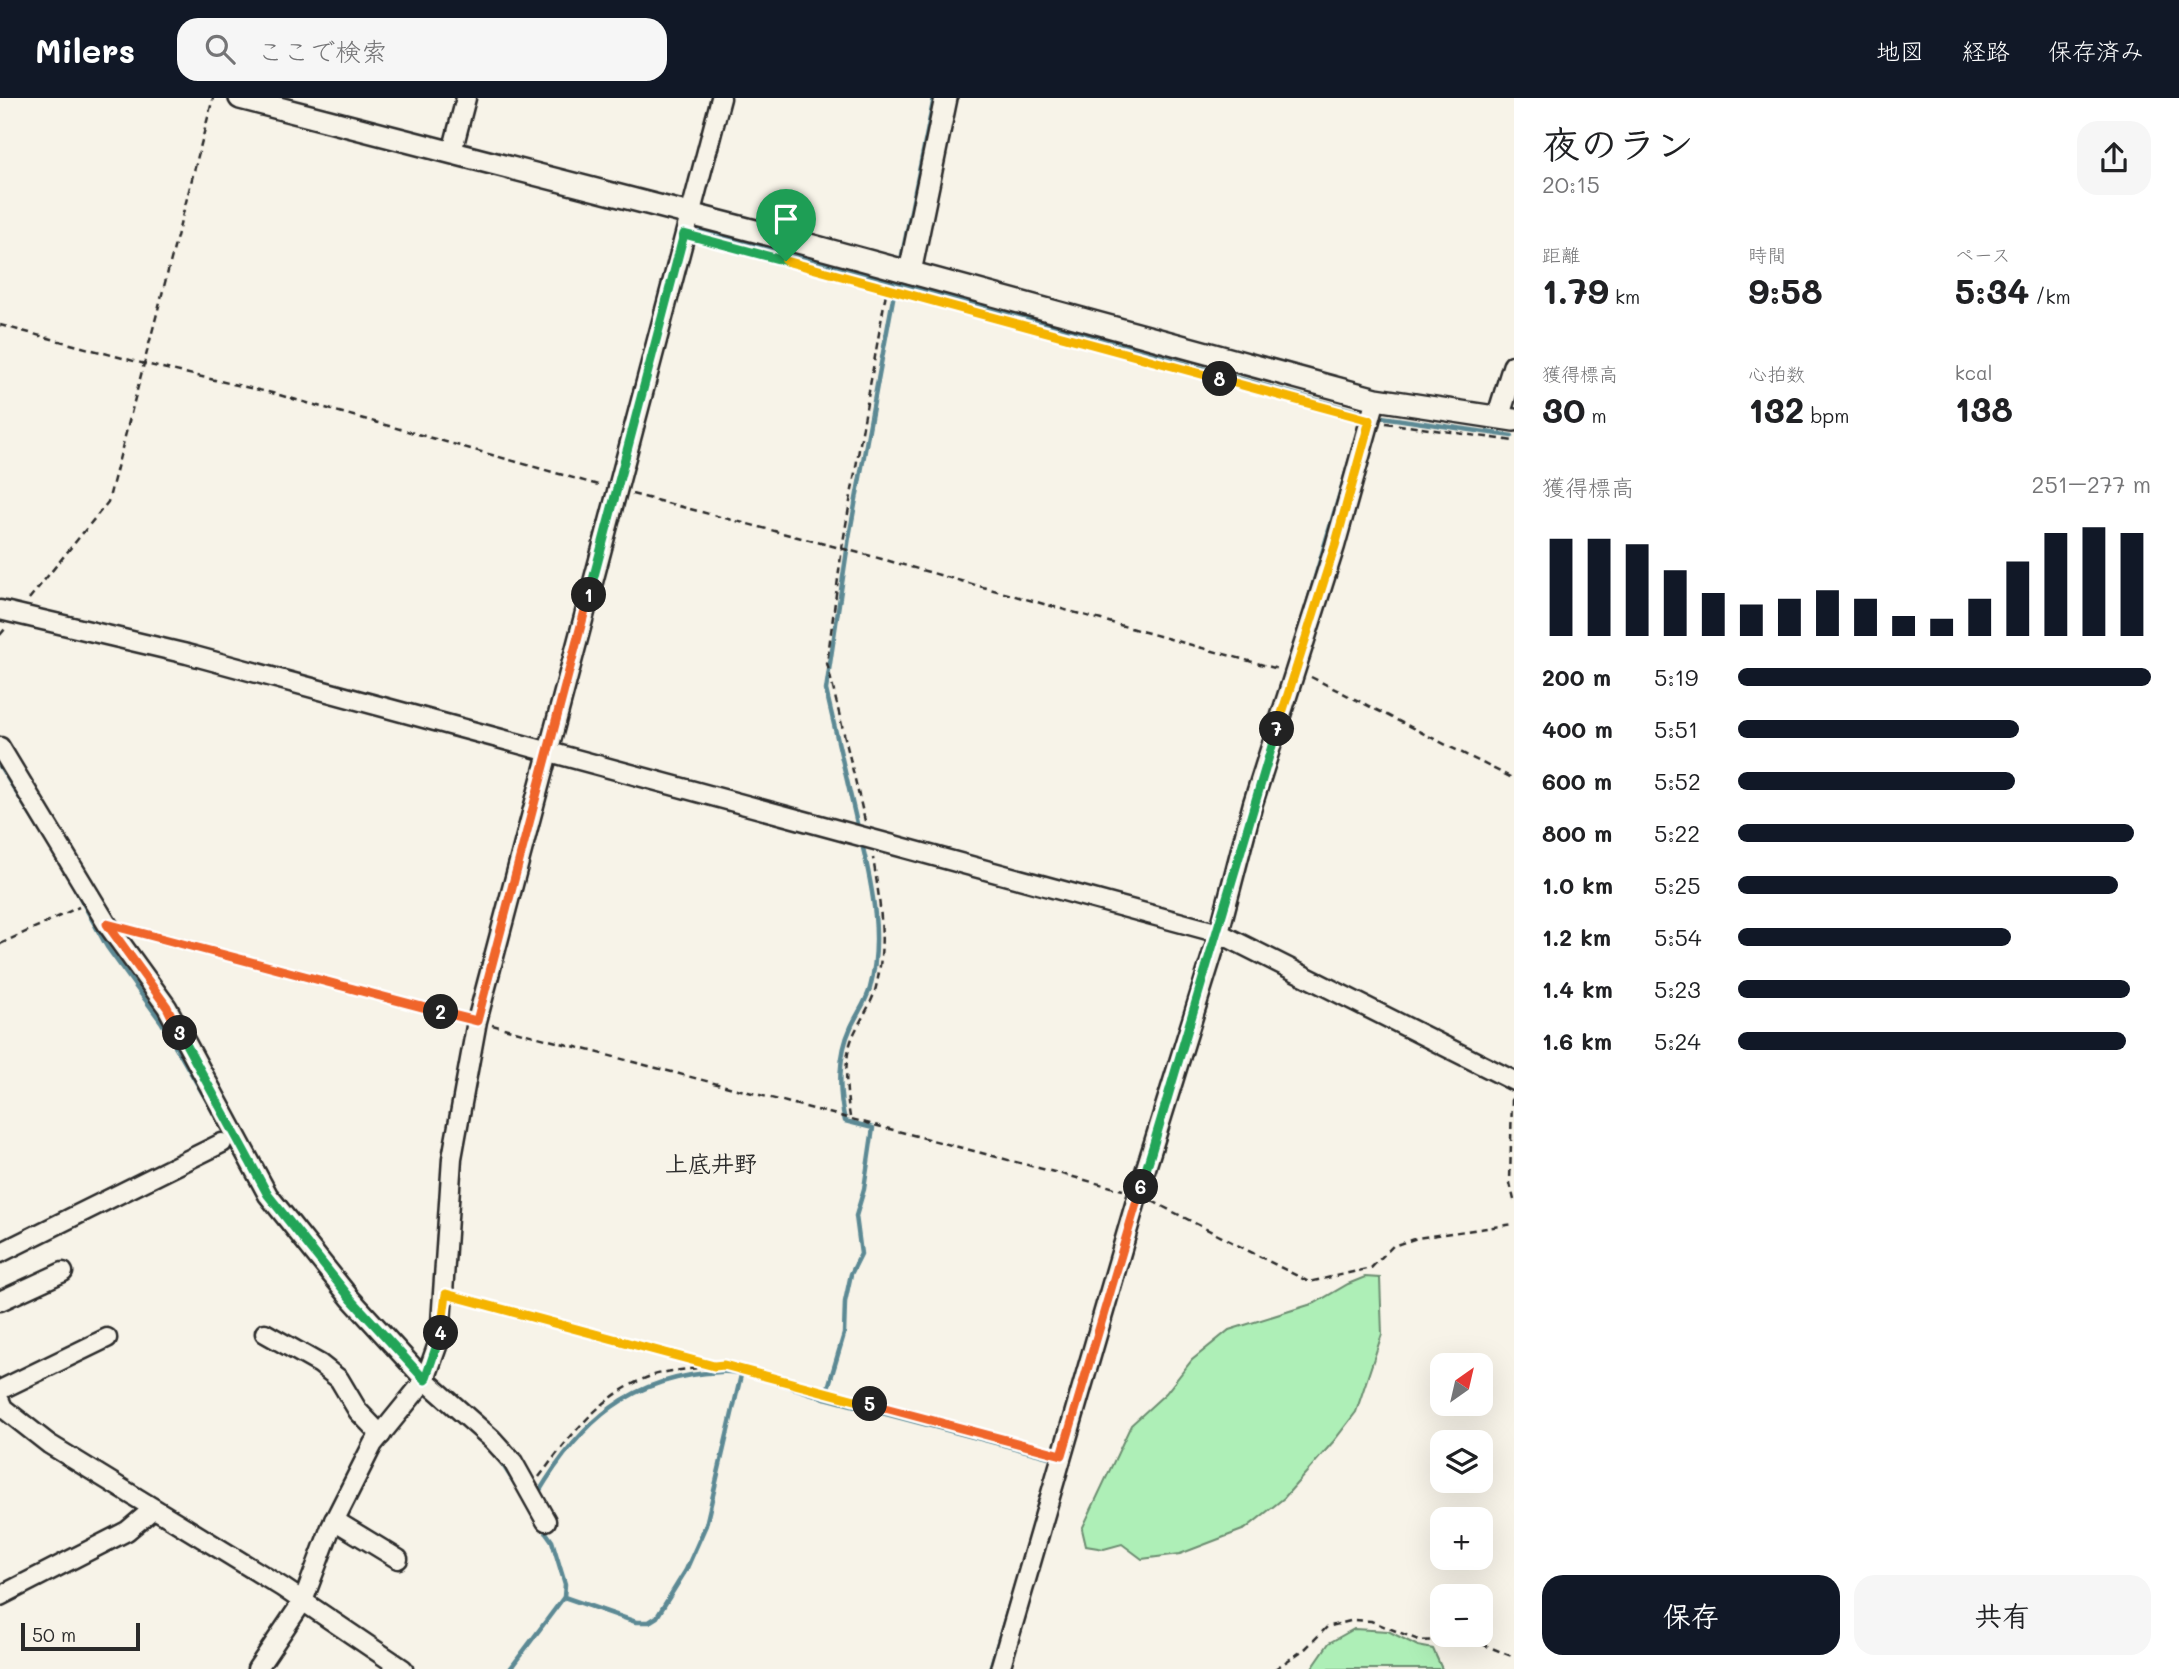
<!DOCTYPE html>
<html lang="ja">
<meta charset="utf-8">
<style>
body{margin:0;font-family:Mali,"Klee One",sans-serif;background:#f6f6f6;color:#202124;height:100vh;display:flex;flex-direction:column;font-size:26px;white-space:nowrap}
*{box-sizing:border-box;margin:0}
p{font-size:23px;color:#757577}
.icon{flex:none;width:38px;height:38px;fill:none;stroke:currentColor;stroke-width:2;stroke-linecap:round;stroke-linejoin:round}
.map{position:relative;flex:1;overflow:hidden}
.sheet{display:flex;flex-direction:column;background:#fff;width:665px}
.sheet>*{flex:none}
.needle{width:46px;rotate:34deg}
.tools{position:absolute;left:1430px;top:1255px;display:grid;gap:14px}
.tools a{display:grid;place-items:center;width:63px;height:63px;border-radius:14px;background:#fff;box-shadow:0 7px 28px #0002;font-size:35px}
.scale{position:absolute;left:21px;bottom:18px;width:119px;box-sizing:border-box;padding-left:7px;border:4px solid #2b2b2b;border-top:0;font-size:19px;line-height:24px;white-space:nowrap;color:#2b2b2b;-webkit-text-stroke:5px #f7f3e8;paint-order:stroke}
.pin{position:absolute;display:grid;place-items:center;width:60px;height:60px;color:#fff;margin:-72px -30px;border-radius:50% 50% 50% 0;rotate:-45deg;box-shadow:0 0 7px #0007}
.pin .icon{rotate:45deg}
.km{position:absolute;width:35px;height:35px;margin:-18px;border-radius:50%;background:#222;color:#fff;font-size:19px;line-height:35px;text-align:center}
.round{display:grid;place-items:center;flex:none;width:74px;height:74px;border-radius:21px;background:#f6f6f6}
.head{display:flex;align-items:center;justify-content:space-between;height:119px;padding:0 28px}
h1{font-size:38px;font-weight:700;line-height:52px}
.stats{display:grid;grid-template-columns:repeat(3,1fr);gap:10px;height:119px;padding:7px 28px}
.stats div{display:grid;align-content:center}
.stats b{font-size:35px;font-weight:700}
.stats small{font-size:19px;font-weight:400}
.stats p{font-size:19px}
.chart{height:196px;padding:14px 28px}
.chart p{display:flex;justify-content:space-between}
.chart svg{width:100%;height:126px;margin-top:7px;stroke:#111827;stroke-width:6}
.primary-button{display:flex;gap:14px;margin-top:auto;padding:14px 28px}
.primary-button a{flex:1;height:80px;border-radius:21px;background:#111827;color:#fff;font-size:28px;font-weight:700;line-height:80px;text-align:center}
.primary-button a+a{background:#f6f6f6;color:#202124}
ul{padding:0 28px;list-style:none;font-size:23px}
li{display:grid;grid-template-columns:112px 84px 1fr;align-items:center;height:52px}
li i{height:18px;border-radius:9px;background:#111827}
header{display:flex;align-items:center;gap:42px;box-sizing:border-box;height:98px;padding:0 35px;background:#111827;color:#fff}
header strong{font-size:33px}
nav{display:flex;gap:38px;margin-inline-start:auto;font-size:24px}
.search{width:490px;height:63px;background:#f6f6f6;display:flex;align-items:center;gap:18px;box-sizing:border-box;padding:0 24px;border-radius:21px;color:#757577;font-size:26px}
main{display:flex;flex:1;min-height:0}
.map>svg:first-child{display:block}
</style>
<header>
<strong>Milers</strong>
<div class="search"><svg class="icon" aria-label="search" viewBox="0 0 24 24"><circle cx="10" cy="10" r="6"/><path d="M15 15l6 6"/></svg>ここで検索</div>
<nav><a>地図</a><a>経路</a><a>保存済み</a></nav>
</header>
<main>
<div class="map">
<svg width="1514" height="1571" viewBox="0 0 1514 1571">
<rect width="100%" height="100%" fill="#f7f3e8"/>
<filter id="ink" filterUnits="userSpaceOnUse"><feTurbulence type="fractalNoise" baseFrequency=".0143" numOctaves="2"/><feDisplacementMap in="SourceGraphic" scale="14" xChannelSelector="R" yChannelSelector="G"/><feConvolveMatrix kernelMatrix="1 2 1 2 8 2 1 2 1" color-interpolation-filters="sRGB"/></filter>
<g filter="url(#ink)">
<g fill="#aeefb7" stroke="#6c8d71" stroke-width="2">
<polygon points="1365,1179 1380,1180 1382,1236 1356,1314 1333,1344 1284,1400 1245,1431 1180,1456 1142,1461 1122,1446 1104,1451 1086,1448 1082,1431 1131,1327 1166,1295 1192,1262 1229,1232 1315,1205 1348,1186"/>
<polygon points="1354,1531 1388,1533 1418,1548 1433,1551 1442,1571 1311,1571 1329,1545"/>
</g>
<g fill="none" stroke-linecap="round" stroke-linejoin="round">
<g stroke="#5b8994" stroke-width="4.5">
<polyline points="693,132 895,184 1366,316"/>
<polyline points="900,167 934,0"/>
<polyline points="1375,318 1512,338"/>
<polyline points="1308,503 1358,334"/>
<polyline points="0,668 44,739"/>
<polyline points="859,734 826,592 849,439 897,179"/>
<polyline points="72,785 107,849 162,925 213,1013"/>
<polyline points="825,1300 1053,1360"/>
<polyline points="501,1364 519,1392"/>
<path d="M537,1397C581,1323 631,1278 720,1274C749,1272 796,1292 825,1300L844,1236L845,1204L851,1176L861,1156L856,1118L864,1091L873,1030L845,1023C838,993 838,957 851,929C857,916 866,904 870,890C883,842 873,790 861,742"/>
<polyline points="564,1499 636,1524 649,1524 657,1519 686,1472 706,1427 741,1277"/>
<polyline points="510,1571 564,1499 565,1486 552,1443 530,1412"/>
<polyline points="990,1571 1015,1488"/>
</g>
<g stroke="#2b2b2b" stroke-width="23">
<g id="minor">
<polyline points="452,54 466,0"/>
<polyline points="0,512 187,556 1219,835 1514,983"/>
<polyline points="0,649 107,826 167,909 268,1097 351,1201 425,1282 492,1341 513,1364 546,1423"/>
<polyline points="0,1155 222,1045"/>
<polyline points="0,1203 63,1174"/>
<polyline points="265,1235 320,1266 339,1281 358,1313 381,1337"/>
<polyline points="0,1292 107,1240"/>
<polyline points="0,1303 3,1310 49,1346 282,1489 403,1571"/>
<polyline points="334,1422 398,1461"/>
<polyline points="0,1498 127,1433 153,1411"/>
<polyline points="257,1571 303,1503 331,1429 373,1346 425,1282 440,1240 452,1060 477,923 721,0"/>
<polyline points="1000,1571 1138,1096 1219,835 1253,705 1335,448 1376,301"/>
</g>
</g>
<g stroke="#2b2b2b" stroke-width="26">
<g id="tertiary">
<polyline points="240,0 802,145 1376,301 1514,322"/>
<polyline points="910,174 946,0"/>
<polyline points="1498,319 1514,268"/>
</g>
</g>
<g stroke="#2b2b2b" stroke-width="2.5" stroke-dasharray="7 5" stroke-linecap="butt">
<polyline points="700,140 1355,318"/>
<polyline points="0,227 145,266 272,295 602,388"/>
<polyline points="1386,325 1514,343"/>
<polyline points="632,396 871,458 1278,571"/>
<polyline points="29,501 108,404 213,0"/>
<polyline points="0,537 5,531"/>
<polyline points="1311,579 1514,681"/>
<polyline points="865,723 827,565 842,450 887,189"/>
<polyline points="134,833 462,919"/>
<polyline points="0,846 79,809"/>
<polyline points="492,927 1123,1092"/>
<polyline points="1512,1000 1510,1085 1514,1102"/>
<path d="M850,1019C846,994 843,961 853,938C860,922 872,906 876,889C887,845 880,804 873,760"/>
<polyline points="1152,1103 1309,1184 1371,1170 1393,1148 1417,1140 1514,1126"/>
<polyline points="459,1200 1045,1353"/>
<path d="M539,1379C570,1338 601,1296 651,1278C669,1272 691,1271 711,1269"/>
<polyline points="1275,1571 1305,1551 1327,1529 1354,1522 1371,1523 1421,1543 1467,1540 1514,1559"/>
</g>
<use href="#minor" stroke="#f7f3e8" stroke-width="18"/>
<use href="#tertiary" stroke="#f7f3e8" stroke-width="21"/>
</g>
</g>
<g fill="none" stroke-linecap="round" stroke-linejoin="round" filter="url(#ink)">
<g stroke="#fff" stroke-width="14">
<polyline id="split-1" points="589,497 684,136 786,163"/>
</g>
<g stroke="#fff" stroke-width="14">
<polyline id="split-2" points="441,914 477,923 589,497"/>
</g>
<g stroke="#fff" stroke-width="14">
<polyline id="split-3" points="180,935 167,909 107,826 441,914"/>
</g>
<g stroke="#fff" stroke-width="14">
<polyline id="split-4" points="180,935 268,1097 351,1201 425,1282 441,1235"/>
</g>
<g stroke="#fff" stroke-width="14">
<polyline id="split-5" points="441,1235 446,1196 714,1268 724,1267 870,1306"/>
</g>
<g stroke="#fff" stroke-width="14">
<polyline id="split-6" points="870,1306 1062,1357 1141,1089"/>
</g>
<g stroke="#fff" stroke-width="14">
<polyline id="split-7" points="1141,1089 1277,631"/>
</g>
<g stroke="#fff" stroke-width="14">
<polyline id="split-8" points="1220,281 1370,322 1335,448 1277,631"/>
</g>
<g stroke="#fff" stroke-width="14">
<polyline id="split-9" points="786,163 1220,281"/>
</g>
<use href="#split-1" stroke="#22a559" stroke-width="9"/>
<use href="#split-2" stroke="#f0652b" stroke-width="9"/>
<use href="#split-3" stroke="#f0652b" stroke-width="9"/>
<use href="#split-4" stroke="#22a559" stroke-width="9"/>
<use href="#split-5" stroke="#f5b400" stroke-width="9"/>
<use href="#split-6" stroke="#f0652b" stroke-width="9"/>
<use href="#split-7" stroke="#22a559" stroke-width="9"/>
<use href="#split-8" stroke="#f5b400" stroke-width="9"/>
<use href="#split-9" stroke="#f5b400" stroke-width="9"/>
</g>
<g text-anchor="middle" stroke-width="6" stroke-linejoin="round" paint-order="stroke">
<g font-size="23" font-weight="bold" fill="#2b2b2b" stroke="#f7f3e8">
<text x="711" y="1074">上底井野</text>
</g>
</g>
</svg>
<div class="tools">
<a><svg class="needle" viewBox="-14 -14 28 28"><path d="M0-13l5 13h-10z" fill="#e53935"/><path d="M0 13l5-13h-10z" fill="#757577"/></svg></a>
<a><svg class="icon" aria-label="layers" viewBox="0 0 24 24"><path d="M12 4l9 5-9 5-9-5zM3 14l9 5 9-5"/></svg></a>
<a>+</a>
<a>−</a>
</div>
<div class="scale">50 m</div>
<div class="pin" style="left:786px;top:163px;background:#1e9e55"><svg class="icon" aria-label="arrive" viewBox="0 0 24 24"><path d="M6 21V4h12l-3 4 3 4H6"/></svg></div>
<b class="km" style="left:589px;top:497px">1</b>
<b class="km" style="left:441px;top:914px">2</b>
<b class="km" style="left:180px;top:935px">3</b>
<b class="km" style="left:441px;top:1235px">4</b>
<b class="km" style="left:870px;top:1306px">5</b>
<b class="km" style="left:1141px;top:1089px">6</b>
<b class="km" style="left:1277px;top:631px">7</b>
<b class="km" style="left:1220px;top:281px">8</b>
</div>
<section class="sheet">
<div class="head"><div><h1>夜のラン</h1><p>20:15</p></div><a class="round"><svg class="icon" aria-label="share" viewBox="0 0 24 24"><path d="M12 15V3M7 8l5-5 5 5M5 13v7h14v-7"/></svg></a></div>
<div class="stats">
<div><p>距離</p><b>1.79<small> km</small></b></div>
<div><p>時間</p><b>9:58</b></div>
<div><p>ペース</p><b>5:34<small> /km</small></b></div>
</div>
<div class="stats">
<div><p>獲得標高</p><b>30<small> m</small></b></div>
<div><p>心拍数</p><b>132<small> bpm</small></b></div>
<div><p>kcal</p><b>138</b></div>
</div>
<div class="chart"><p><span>獲得標高</span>251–277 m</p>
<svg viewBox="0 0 160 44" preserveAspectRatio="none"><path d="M5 44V10M15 44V10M25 44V12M35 44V21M45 44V29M55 44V33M65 44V31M75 44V28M85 44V31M95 44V37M105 44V38M115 44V31M125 44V18M135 44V8M145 44V6M155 44V8"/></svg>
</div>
<ul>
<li><b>200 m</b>5:19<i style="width:100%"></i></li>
<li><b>400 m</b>5:51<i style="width:68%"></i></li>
<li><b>600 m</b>5:52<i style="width:67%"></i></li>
<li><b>800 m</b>5:22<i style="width:96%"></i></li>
<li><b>1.0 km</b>5:25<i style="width:92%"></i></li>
<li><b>1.2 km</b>5:54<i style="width:66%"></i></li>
<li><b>1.4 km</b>5:23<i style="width:95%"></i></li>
<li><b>1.6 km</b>5:24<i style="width:94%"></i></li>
</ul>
<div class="primary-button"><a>保存</a><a>共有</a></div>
</section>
</main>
